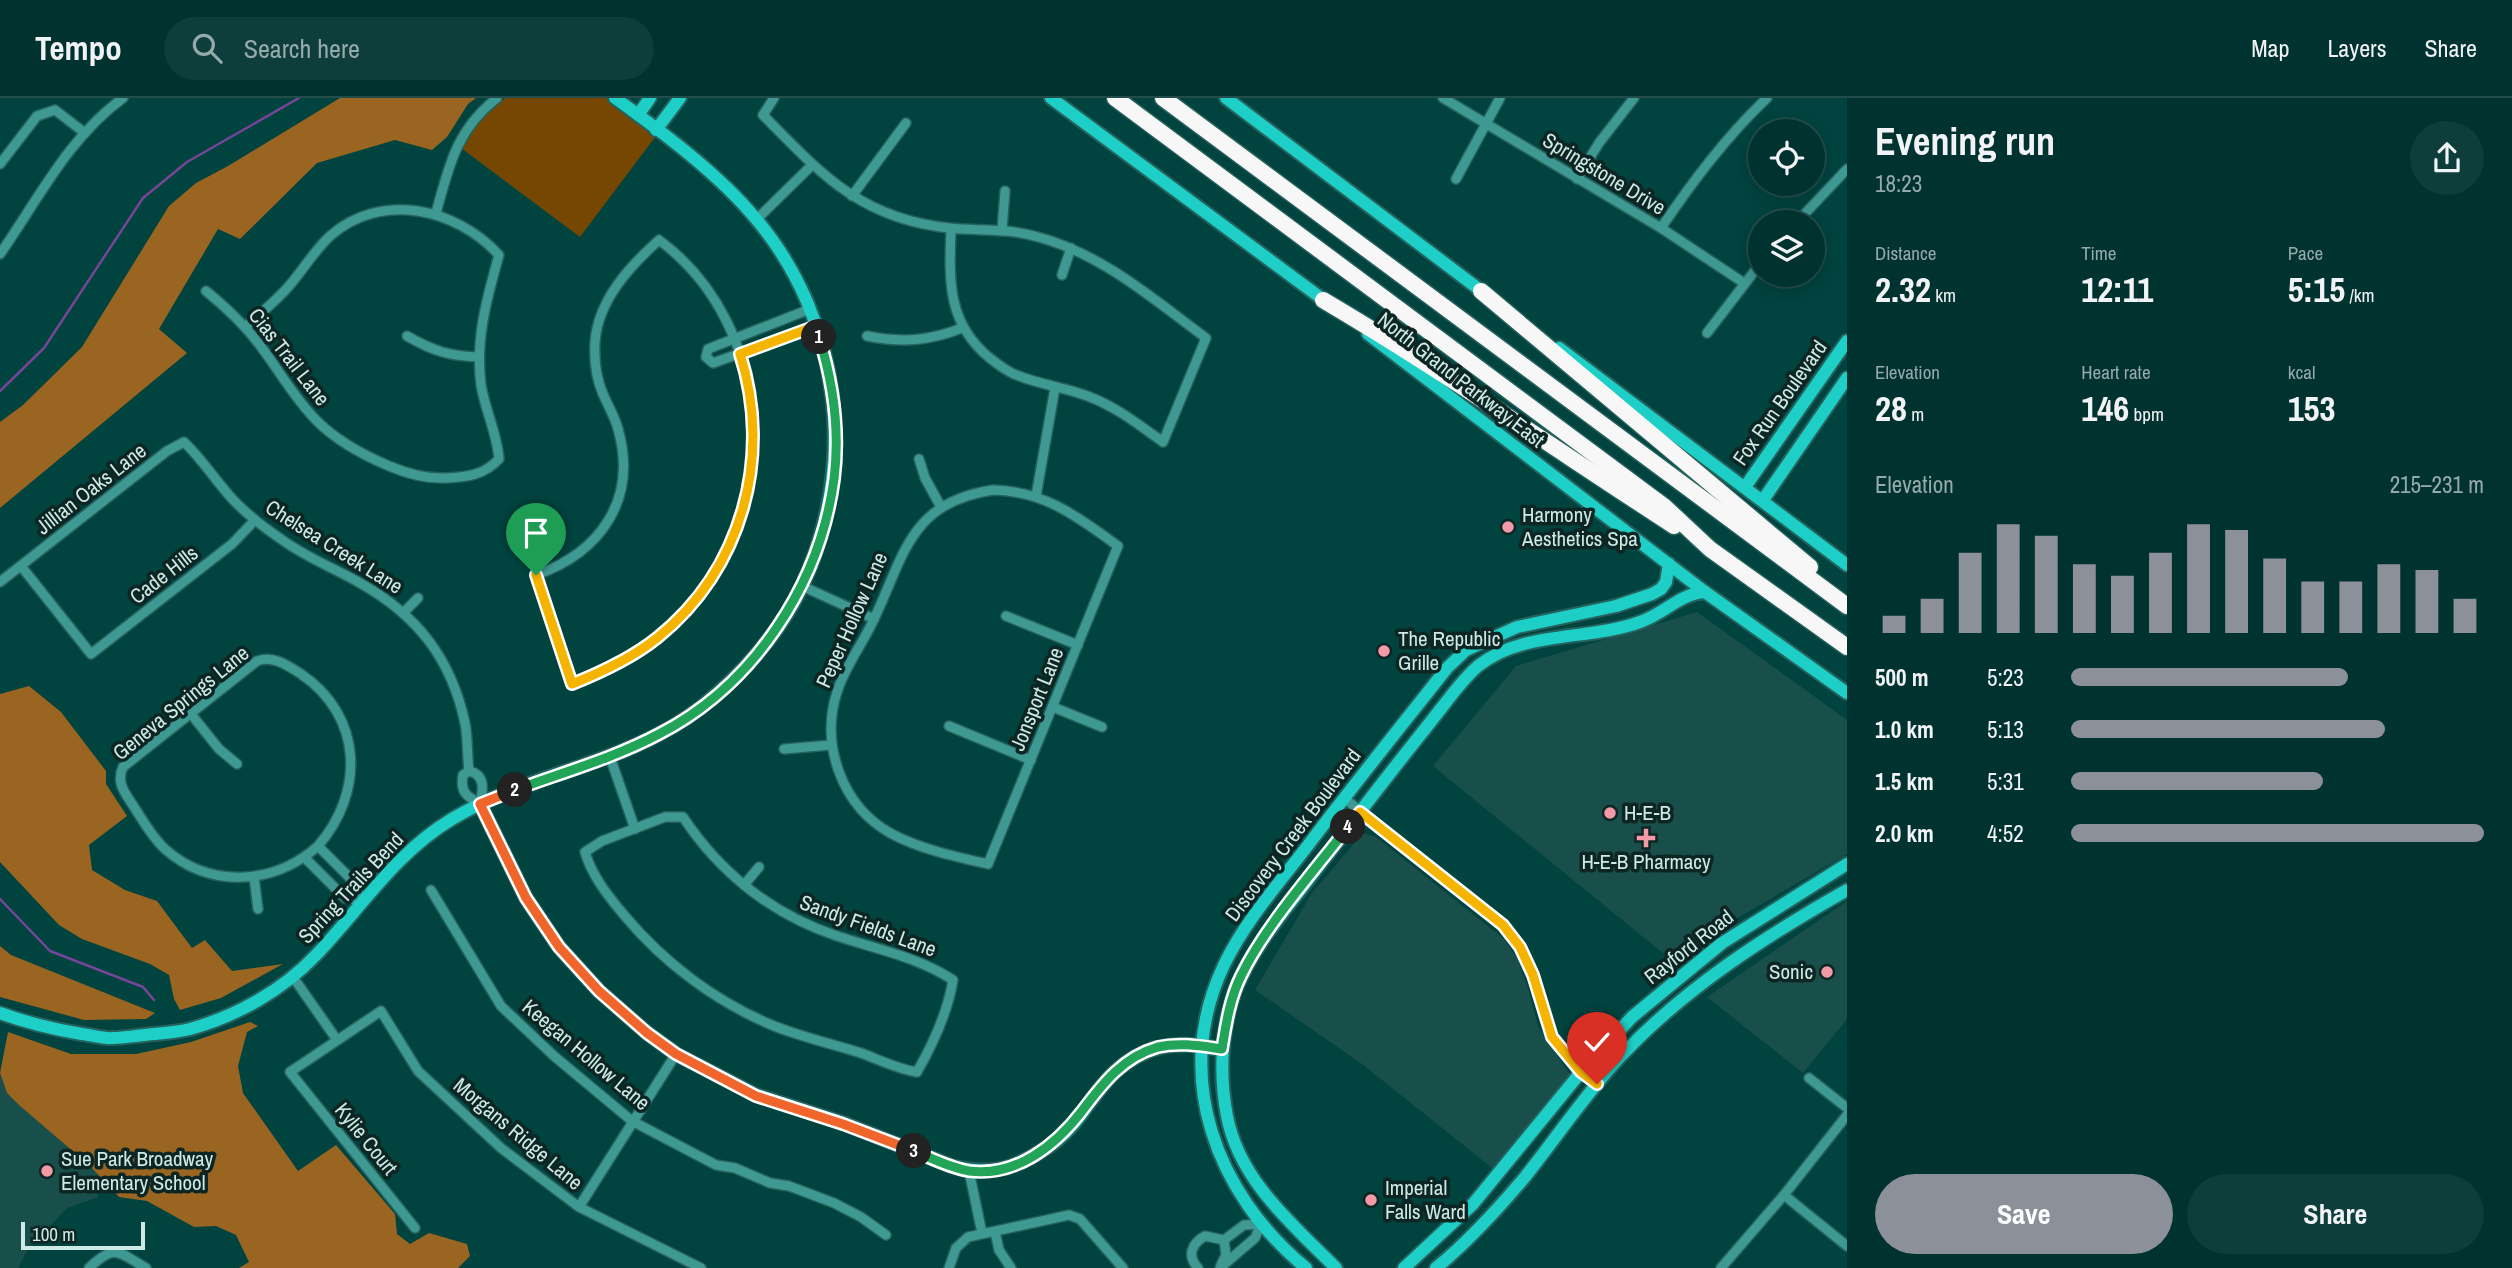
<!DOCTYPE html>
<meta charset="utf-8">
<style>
body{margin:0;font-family:"Archivo Narrow",sans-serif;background:#0e3e3b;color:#f1f3f6;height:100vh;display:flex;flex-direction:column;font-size:26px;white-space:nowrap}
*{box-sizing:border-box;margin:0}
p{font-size:23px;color:#95aaaa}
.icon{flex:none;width:38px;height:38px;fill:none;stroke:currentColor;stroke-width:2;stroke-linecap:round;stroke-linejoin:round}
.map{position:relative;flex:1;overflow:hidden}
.sheet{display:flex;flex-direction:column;background:#00322f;width:665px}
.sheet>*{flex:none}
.fabs{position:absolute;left:1748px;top:21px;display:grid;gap:14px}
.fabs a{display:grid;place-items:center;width:77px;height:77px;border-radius:50%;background:#00322f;box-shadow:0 4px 18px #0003,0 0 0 2px #224d4b;font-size:35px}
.scale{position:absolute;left:21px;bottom:18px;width:124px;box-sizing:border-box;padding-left:7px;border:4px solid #cdeae7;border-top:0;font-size:19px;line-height:24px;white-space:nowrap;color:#cdeae7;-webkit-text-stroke:5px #0d2523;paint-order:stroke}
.pin{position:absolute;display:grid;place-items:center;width:60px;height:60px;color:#fff;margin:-72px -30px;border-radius:50% 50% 50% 0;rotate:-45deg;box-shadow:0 0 7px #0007}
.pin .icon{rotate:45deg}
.km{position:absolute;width:35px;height:35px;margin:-18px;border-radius:50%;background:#222;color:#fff;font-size:19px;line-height:35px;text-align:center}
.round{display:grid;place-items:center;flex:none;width:74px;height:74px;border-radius:37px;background:#0e3e3b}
.overview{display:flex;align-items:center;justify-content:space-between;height:119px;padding:0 28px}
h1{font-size:38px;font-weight:700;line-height:52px}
.stats{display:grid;grid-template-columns:repeat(3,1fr);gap:10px;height:119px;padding:7px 28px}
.stats div{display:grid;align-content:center}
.stats b{font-size:35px;font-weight:700}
.stats small{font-size:19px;font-weight:400}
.stats p{font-size:19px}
.chart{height:196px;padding:14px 28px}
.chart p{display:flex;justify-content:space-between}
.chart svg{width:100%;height:126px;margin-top:7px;stroke:#8c9099;stroke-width:6}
.primary-button{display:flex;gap:14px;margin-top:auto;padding:14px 28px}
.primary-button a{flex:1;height:80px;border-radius:42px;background:#8c9099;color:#fff;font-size:28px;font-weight:700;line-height:80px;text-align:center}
.primary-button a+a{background:#0e3e3b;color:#f1f3f6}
ul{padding:0 28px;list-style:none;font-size:23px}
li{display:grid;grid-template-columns:112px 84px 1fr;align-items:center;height:52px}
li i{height:18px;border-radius:9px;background:#8c9099}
header{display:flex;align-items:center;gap:42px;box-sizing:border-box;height:98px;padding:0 35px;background:#00322f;border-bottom:2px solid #224d4b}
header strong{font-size:33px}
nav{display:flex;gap:38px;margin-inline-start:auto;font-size:24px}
.search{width:490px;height:63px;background:#0e3e3b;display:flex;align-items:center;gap:18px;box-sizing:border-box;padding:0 24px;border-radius:38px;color:#95aaaa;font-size:26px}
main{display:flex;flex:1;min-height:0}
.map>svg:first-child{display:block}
</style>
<header>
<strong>Tempo</strong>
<div class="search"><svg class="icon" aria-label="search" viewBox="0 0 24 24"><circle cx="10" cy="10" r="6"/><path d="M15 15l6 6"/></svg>Search here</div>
<nav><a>Map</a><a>Layers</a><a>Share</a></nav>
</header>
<main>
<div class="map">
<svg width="1847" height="1170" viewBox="0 0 1847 1170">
<rect width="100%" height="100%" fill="#00433f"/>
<g fill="#194f4b">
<polygon points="1697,514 1847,622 1847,756 1669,860 1433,668 1516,568"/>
<polygon points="1363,735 1376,739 1504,841 1518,862 1528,890 1538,928 1570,977 1496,1073 1362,966 1255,892 1312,795"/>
<polygon points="1847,803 1847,921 1803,975 1707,899"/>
<polygon points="0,975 7,995 99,1077 98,1099 67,1110 28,1151 18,1170 0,1170"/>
</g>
<polygon fill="#754700" points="505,0 608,0 656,38 580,139 461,50 480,22"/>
<g fill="#996521">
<polygon points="340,0 476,0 468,6 447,39 432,52 395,42 317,65 240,141 218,131 159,231 187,255 0,410 0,324 23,307 82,249 169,108 196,85 228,68"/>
<polygon points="29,588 61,614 106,673 106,686 127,718 89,747 92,772 125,792 157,803 192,850 205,842 232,873 283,866 221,900 180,912 174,901 169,877 150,866 82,841 59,827 0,764 0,596"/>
<polygon points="0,848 11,857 155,915 146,921 84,922 0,899"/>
<polygon points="250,924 258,928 247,934 238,968 243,995 298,1073 336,1047 395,1116 397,1136 410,1146 429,1135 467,1146 470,1158 458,1170 239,1170 249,1164 236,1137 216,1128 194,1129 147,1103 119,1099 90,1068 19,1007 7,995 0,975 8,934 71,956 136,956 191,944"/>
</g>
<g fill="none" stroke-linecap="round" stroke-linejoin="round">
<g stroke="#754697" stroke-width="2.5">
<polyline points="0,293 44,250 143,100 187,64 299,0"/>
<polyline points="0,801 50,853 143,889 154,902"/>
</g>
<g stroke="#25615d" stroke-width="12">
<g id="street">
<path d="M774,0L763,17C821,76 861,121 949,130C979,133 1008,130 1038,139C1102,156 1153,201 1206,240L1163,344C1139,327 1118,310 1090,299C1068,290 1042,287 1019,278C1009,275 1000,268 991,261C947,226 949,183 951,131"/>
<polyline points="1443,0 1661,130 1744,185"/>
<polyline points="0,66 37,18 55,12 85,35"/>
<polyline points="1456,81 1500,0"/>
<polyline points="1577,81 1599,45 1634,0"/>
<polyline points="852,98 906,25"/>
<path d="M436,115C449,68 456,32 497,0"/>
<polyline points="757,121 812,67"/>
<polyline points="1797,124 1847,71"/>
<path d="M1661,130C1693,83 1726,39 1767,0"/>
<polyline points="1002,132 1005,93"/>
<path d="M659,142C777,229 784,418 680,519C649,550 613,570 572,585L536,477C601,454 638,401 618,331C615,319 608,308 603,296C596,280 594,262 595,244C598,202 630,168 659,142Z"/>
<path d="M0,156C38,102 68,40 123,0"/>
<polyline points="1062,177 1071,150"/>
<path d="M206,193C227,210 246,228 262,250C280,274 295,301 317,323C337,343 363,357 389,368C408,376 426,381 446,380C468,379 484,377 499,361C497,335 485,312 481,287C475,241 487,200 499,157C456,110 381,93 330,138C314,153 303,172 289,188C276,203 260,216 245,229"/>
<polyline points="810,211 708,251 706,259 713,265 816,228"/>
<polyline points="1707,235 1760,166"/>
<path d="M407,238C433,253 449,258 479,259"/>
<path d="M867,238C902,245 929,243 962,230"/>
<polyline points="919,361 925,380 941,409"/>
<path d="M993,392C1045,393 1078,419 1118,448L988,766C957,759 920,751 892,736C842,709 820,647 837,594C845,568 864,544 875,519C905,455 911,404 993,392Z"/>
<polyline points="1036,398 1055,290"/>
<polyline points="21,468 91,556 232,446 255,422"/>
<path d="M0,484L167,353L184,344C201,360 213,379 228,396C243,414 262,428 281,441C305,459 334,470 360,485C417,517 451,560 465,625C468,640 467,657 469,673L463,677C460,694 466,698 480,706C483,692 486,677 469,673"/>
<polyline points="802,488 874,521"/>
<polyline points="404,514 418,500"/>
<polyline points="1006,518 1078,547"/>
<polyline points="1053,609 1102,629"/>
<polyline points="191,616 219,651 237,666"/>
<polyline points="949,628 1031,662"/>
<polyline points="784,651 831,647"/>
<polyline points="610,659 635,731"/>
<polyline points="1344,700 1503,827 1520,850 1533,878 1552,939 1581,974 1597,986"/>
<path d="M665,719H683C720,775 773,817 837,838C876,851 918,859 953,882C948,913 933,946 917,974C897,971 880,962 861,955C832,946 802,939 774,928C716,904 664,865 624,817C608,798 592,778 585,754L602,743Z"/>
<path d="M305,760L345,800L361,803L356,786L318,748C365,694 363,618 301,576C287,567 273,557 257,563L123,669C115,686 127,697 136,712C145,726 153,740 165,751C210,791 274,787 318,748"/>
<polyline points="254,779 258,811"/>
<polyline points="744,787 759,769"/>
<polyline points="431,792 501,908 554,958 632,1023 716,1067 735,1070 770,1085 789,1088 834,1105 861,1119 886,1137"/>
<polyline points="293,879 337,942"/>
<polyline points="1809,980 1847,1010"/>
<polyline points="969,1073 982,1135"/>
<polyline points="1784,1097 1847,1148"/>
<polyline points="579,1109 676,956"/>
<polyline points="415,1130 290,974 381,913 418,973 501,1050 579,1109 701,1170"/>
<polyline points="995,1134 999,1152 1011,1170"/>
<polyline points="1221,1167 1226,1157 1224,1142"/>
<path d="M89,1170C115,1145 118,1154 146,1170"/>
<polyline points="949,1170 956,1150 968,1139 1069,1117 1080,1121 1123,1170"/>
<path d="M1198,1170C1187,1158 1191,1146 1205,1138L1224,1142"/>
<polyline points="1220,1170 1255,1140 1261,1126 1244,1127 1224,1142"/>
<polyline points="1721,1170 1784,1097 1847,1017"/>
</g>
</g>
<g stroke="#25615d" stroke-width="16">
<g id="secondary">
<polyline points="1051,0 1329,206"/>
<polyline points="1226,0 1488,198"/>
<polyline points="638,17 650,0"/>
<polyline points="656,32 680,0"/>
<polyline points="1368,236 1705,494 1847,595"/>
<polyline points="1559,250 1847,467"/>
<polyline points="1745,389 1847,243"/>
<polyline points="1763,402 1847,280"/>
<path d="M480,706L526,800L559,849L599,893L647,935L676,956L756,997L843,1025L951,1068C976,1074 996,1075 1019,1065C1032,1059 1045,1052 1056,1043C1092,1014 1099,972 1148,953C1172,943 1197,947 1222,951"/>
<path d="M0,915C27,925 53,931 82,936C92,937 103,941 113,940C123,940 134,938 144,937C159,935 175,935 190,931C237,918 283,892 316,857C362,809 394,756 452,721C530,674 627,667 700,610C741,578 781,534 803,486C857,366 842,223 756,121C719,76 662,34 615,0"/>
<path d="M1306,1170C1216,1096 1171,978 1224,867C1246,821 1282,782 1312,742C1356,684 1402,627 1447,570L1466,552L1517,529L1616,508L1652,496L1661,491L1666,484L1669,466"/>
<path d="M1336,1170C1292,1126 1239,1082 1227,1018C1219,977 1221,932 1235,893C1250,854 1279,819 1304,787C1333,749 1362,711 1391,674C1408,652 1426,630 1443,608C1454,594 1465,579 1478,568C1523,532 1588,543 1640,524C1664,516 1679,496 1705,494"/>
<polyline points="1404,1170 1473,1106 1581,974 1632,919 1722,845 1847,766"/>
<path d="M1436,1170C1469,1143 1498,1111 1525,1079C1557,1039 1586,995 1621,958C1686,889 1766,838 1847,792"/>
</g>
</g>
<g stroke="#25615d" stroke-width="19">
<g id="highway">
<polyline points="1115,0 1665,409 1710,451 1847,549"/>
<polyline points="1163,0 1847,508"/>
<polyline points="1481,193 1810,469"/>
<path d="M1323,202C1443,273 1557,352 1674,428"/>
</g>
</g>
<use href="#street" stroke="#3f9993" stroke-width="9"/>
<use href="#secondary" stroke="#1dcfc6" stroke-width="12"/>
<use href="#highway" stroke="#f7f7f7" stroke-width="16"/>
</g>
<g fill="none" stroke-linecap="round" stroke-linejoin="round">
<g stroke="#fff" stroke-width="14">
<path id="split-1" d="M536,477L572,586C602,574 632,560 657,540C742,472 773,359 740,256L816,228L819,239"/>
</g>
<g stroke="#fff" stroke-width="14">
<path id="split-2" d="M515,692C564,674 614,660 659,636C754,587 820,486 834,381C840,334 833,284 819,239"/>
</g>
<g stroke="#fff" stroke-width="14">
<polyline id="split-3" points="515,692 480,706 526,800 559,849 599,893 647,935 676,956 756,998 843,1026 914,1053"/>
</g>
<g stroke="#fff" stroke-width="14">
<path id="split-4" d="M914,1053C931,1060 950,1070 969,1073C1016,1079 1055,1048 1082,1013C1103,985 1123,959 1158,949C1179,944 1201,948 1222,951C1226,926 1230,900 1241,878C1265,828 1314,773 1348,729"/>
</g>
<g stroke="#fff" stroke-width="14">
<polyline id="split-5" points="1348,729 1360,714 1503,827 1520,849 1533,877 1552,939 1581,974 1597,986"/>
</g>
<use href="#split-1" stroke="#f5b400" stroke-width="9"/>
<use href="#split-2" stroke="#22a559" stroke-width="9"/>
<use href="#split-3" stroke="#f0652b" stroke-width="9"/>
<use href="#split-4" stroke="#22a559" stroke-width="9"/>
<use href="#split-5" stroke="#f5b400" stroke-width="9"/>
</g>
<g fill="#f39aa9" stroke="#0d2523" stroke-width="2.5">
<circle cx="1508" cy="429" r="7"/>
<circle cx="1384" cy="553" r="7"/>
<circle cx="1610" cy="715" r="7"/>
<path d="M1642.5 729.5h7v7h7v7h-7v7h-7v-7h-7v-7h7z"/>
<circle cx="1827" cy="874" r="7"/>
<circle cx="47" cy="1073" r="7"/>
<circle cx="1371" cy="1102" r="7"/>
</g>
<g text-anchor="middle" stroke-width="7" stroke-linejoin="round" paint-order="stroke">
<g font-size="21" fill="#cdeae7" stroke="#0d2523">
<text transform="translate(1604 76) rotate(31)" y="7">Springstone Drive</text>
<text transform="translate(289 259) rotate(52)" y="7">Cias Trail Lane</text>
<text transform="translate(1461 282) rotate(38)" y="7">North Grand Parkway East</text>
<text transform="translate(1780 305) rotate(-55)" y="7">Fox Run Boulevard</text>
<text transform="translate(91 391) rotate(-38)" y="7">Jillian Oaks Lane</text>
<text transform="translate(334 449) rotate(32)" y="7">Chelsea Creek Lane</text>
<text transform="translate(164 477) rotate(-38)" y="7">Cade Hills</text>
<text transform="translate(852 522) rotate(-66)" y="7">Peper Hollow Lane</text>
<text transform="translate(1037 601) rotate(-68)" y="7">Jonsport Lane</text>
<text transform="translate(181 605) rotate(-39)" y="7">Geneva Springs Lane</text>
<text transform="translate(1293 737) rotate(-53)" y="7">Discovery Creek Boulevard</text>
<text transform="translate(351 790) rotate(-47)" y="7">Spring Trails Bend</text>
<text transform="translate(868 828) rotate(20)" y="7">Sandy Fields Lane</text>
<text transform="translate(1689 849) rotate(-38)" y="7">Rayford Road</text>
<text transform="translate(586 957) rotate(40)" y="7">Keegan Hollow Lane</text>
<text transform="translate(518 1036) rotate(40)" y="7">Morgans Ridge Lane</text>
<text transform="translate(366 1041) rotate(51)" y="7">Kylie Court</text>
</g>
<g font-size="21" fill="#cdeae7" stroke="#0d2523" text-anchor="start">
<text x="1522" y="424">Harmony<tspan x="1522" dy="24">Aesthetics Spa</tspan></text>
<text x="1398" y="548">The Republic<tspan x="1398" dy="24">Grille</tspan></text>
<text x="1624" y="722">H-E-B</text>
<text x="1646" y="771" text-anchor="middle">H-E-B Pharmacy</text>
<text x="1813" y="881" text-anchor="end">Sonic</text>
<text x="61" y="1068">Sue Park Broadway<tspan x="61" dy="24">Elementary School</tspan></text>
<text x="1385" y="1097">Imperial<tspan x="1385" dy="24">Falls Ward</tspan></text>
</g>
</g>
</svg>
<div class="fabs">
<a><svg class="icon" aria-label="locate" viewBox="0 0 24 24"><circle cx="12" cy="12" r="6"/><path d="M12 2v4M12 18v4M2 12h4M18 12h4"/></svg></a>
<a><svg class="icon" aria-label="layers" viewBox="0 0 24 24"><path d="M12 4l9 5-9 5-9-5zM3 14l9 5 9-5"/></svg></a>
</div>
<div class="scale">100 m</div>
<div class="pin" style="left:536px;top:477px;background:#1e9e55"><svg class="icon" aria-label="arrive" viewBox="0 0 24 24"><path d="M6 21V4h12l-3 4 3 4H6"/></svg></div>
<div class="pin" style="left:1597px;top:986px;background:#d93025"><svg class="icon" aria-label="check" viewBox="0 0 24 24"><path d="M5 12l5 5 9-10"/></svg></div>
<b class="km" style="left:819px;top:239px">1</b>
<b class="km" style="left:515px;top:692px">2</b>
<b class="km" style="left:914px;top:1053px">3</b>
<b class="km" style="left:1348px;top:729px">4</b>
</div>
<section class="sheet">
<div class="overview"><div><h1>Evening run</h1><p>18:23</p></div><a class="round"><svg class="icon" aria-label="share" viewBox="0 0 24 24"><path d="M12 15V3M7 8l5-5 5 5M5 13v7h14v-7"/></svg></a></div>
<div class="stats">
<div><p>Distance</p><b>2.32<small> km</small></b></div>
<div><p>Time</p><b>12:11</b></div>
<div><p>Pace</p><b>5:15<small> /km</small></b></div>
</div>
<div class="stats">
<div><p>Elevation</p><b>28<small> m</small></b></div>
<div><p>Heart rate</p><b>146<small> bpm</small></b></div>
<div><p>kcal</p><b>153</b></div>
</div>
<div class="chart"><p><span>Elevation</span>215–231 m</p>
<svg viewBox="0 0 160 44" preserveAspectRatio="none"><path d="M5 44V38M15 44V32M25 44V16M35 44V6M45 44V10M55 44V20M65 44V24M75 44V16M85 44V6M95 44V8M105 44V18M115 44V26M125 44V26M135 44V20M145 44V22M155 44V32"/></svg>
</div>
<ul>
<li><b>500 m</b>5:23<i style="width:67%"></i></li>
<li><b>1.0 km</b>5:13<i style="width:76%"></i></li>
<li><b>1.5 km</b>5:31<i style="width:61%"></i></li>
<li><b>2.0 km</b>4:52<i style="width:100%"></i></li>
</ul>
<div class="primary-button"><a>Save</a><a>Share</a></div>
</section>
</main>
